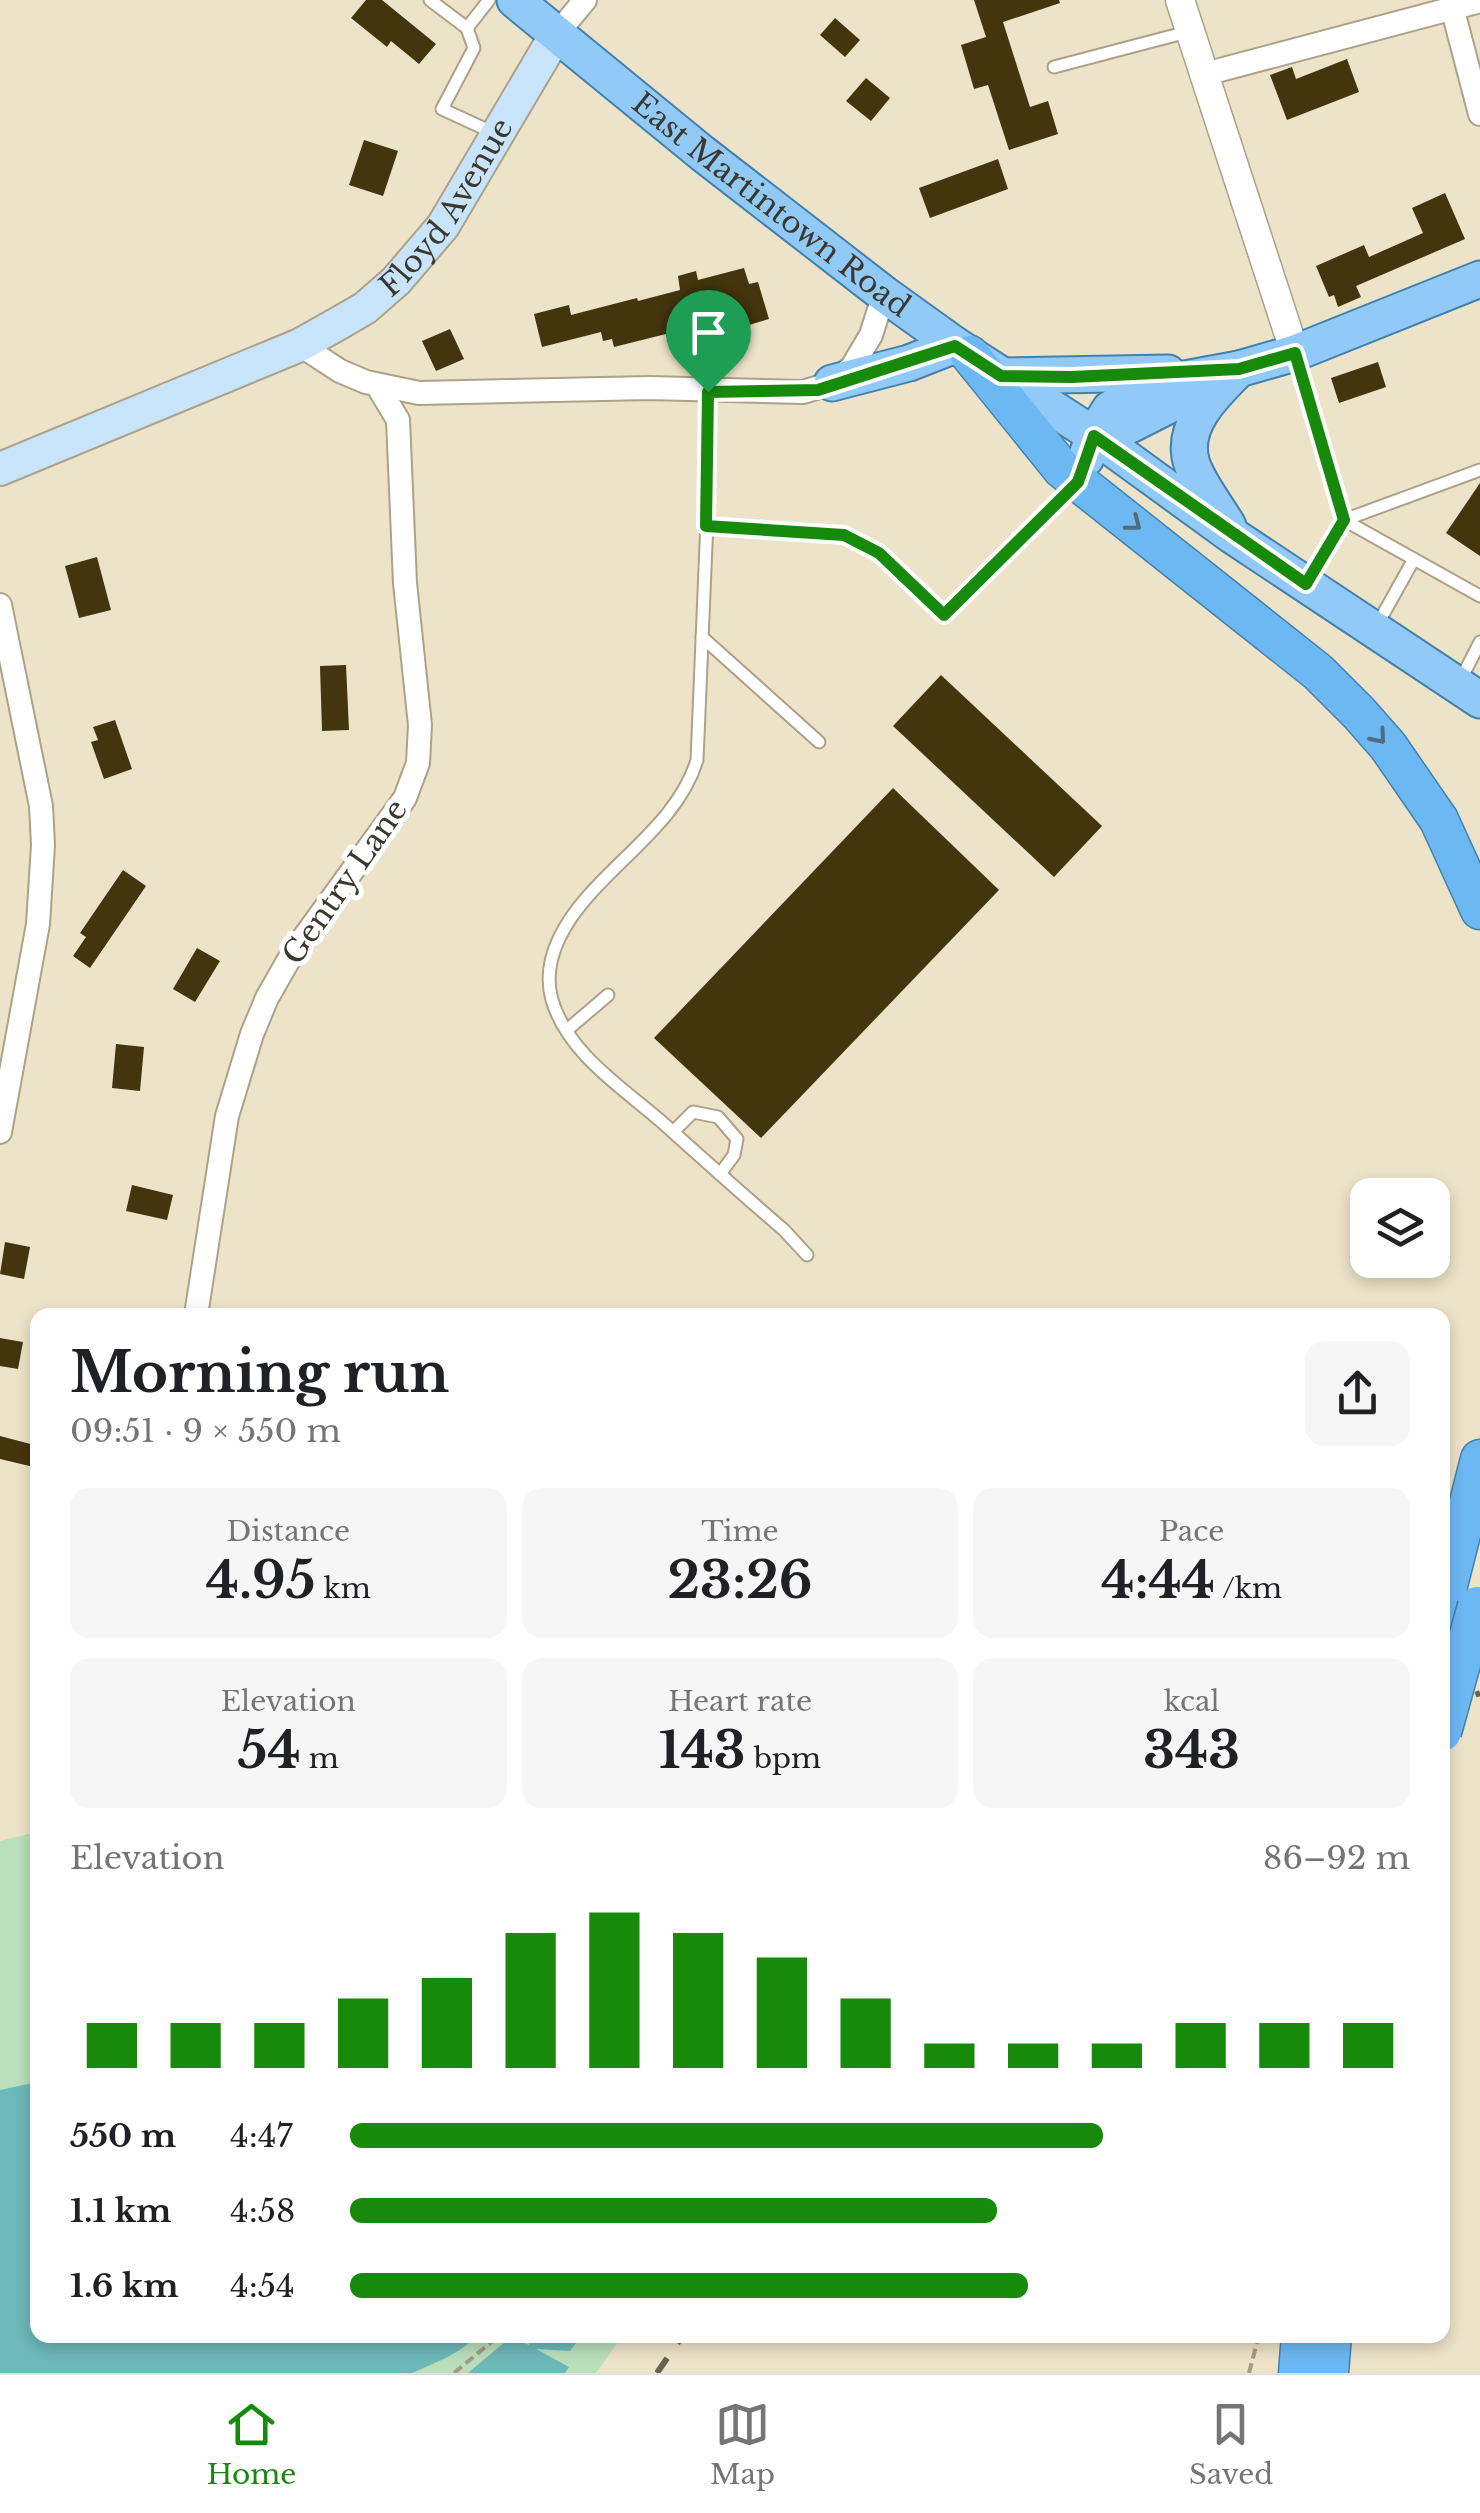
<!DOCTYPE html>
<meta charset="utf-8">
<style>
body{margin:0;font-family:"Libre Baskerville",serif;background:#f6f6f6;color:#202124;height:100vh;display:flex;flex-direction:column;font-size:38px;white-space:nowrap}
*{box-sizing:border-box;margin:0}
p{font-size:32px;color:#757577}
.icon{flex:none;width:55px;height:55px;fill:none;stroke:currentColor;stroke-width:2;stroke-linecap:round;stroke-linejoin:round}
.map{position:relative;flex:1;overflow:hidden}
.sheet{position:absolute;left:30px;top:1308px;width:1420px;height:1035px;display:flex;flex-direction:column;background:#fff;border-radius:20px;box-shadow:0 5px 15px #0003}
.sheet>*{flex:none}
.buttons{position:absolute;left:1350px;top:1178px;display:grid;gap:20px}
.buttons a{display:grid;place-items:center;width:100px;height:100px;border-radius:20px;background:#fff;box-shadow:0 5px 15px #0003;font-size:50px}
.pin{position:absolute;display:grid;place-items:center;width:85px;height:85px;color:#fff;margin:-102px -42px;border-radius:50% 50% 50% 0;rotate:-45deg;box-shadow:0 0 10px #0007}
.pin .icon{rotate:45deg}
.round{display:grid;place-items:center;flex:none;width:105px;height:105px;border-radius:20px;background:#f6f6f6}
.head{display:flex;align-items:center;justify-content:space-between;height:170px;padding:0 40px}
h1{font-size:55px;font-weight:700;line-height:75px}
.metrics{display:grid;grid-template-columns:repeat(3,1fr);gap:15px;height:170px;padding:10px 40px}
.metrics div{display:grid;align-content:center;border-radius:20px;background:#f6f6f6;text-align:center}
.metrics b{font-size:50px;font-weight:700}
.metrics small{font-size:28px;font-weight:400}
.metrics p{font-size:28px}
.chart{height:280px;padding:20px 40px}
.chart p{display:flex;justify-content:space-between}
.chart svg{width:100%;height:180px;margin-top:10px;stroke:#178a0c;stroke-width:6}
ul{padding:0 40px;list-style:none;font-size:32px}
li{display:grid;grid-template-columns:160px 120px 1fr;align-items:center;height:75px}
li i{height:25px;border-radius:12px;background:#178a0c}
.tabs{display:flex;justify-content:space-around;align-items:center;height:140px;border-top:2px solid #e0e0e0;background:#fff;font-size:28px;color:#757577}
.tabs a{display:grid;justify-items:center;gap:5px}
.tabs .on{color:#178a0c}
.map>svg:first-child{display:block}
</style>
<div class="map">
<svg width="1480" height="2373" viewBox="0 0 1480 2373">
<rect width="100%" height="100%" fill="#ede3c9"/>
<polygon fill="#badfbb" points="37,1832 38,2335 623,2335 596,2373 0,2373 0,1841"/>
<g fill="#6eb8ba">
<path d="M37,2082L38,2335H477C461,2354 434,2363 412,2373H0V2090Z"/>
<polygon points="529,2335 582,2335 570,2351 536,2349 569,2367 565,2373 468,2373 511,2337 529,2345"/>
</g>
<g fill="#43350d">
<polygon points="366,0 382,0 436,44 419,64 391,41 387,47 351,18"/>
<polygon points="974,0 1059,0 1060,3 1003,22 1030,107 1048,101 1058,134 1009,150 988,85 974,89 961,45 986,37"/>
<polygon points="835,18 860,40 845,57 820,35"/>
<polygon points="1347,59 1359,92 1287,120 1270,75 1292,67 1296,79"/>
<polygon points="866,78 890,98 871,121 846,101"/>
<polygon points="364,140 398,151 383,196 349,185"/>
<polygon points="998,159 1008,189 930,218 919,188"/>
<polygon points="1445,193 1465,239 1356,286 1361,297 1338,307 1334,295 1329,297 1316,266 1364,245 1369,257 1423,233 1412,208"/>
<polygon points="744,268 749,284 758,282 769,319 729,331 726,323 667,339 666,334 614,347 612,339 603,341 601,332 542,347 534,314 569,305 571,315 637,298 638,301 680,290 678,276 696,271 698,280"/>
<polygon points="450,329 464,359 436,371 422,341"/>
<polygon points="1378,362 1386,387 1339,403 1331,378"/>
<polygon points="1480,483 1480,556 1446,533"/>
<polygon points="97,557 111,610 79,618 65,566"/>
<polygon points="346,665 349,730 322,731 320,666"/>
<polygon points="941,675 1102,826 1054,877 893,726"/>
<polygon points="115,720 132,769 104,779 91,742 98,740 93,727"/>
<polygon points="893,788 999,890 761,1138 654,1038"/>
<polygon points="123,870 146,886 90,968 73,956 86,937 80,933"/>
<polygon points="197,948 220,961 195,1002 173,989"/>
<polygon points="116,1044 144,1047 140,1091 112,1088"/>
<polygon points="132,1185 173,1195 167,1220 126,1211"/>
<polygon points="5,1242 30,1247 24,1279 0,1274"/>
<polygon points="0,1338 23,1342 18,1369 0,1366"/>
<polygon points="0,1436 38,1446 38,1468 0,1459"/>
</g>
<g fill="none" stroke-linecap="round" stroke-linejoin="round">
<g stroke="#aca289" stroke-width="15">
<g id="service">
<polyline points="430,0 467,28 489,0"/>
<polyline points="467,28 474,48 442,109 494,133"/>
<polyline points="1054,67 1191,31"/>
<polyline points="1296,357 1344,520 1480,596"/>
<path d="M708,392L707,521L697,760C680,816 627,852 589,895C564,923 541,961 552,1000C568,1054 623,1088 663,1123C703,1159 743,1195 784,1230L807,1255"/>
<polyline points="706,526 844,535 879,553 945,615 1075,485"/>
<polyline points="1308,581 1344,520 1480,470"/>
<polyline points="1376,627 1414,559"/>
<polyline points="702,637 819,742"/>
<polyline points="1459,683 1480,642"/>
<polyline points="567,1030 608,995"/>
<polyline points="673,1132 693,1112 718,1117 737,1139 734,1155 720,1174"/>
</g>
</g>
<g stroke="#aca289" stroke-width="26">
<g id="minor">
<polyline points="1452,7 1480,114"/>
<polyline points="556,35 585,0"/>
<polyline points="1205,74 1480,1"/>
<polyline points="300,345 340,371 366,382 419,393 650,388 803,392 832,383 852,367 871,335 884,294"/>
<polyline points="0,605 41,806 43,845 38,924 0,1132"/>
<polyline points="196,1315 227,1116 252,1034 267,998 292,954 405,798 418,763 420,725 405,583 398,420 377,385"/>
</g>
</g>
<g stroke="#aca289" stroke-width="31">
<polyline id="tertiary" points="1180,0 1295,353"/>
</g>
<g stroke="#aca289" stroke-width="36">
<g id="secondary">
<path id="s1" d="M0,469L300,345L334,326L365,308L396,281L443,226L556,35"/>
</g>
</g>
<g stroke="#4380ac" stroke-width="39">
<g id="primary">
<path id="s2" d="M515,0L702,153L884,294L955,345L1094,435L1233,536L1480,700"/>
<polyline points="1001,376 1168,373"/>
<polyline points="832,383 909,363 955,345"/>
<polyline points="1104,432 1130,425 1207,386"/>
<polyline points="1086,458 1094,435 1110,409 1152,385 1239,369 1295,353 1480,279"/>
<path d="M1228,526C1217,507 1199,485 1192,464C1179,426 1215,393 1239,369"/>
</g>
</g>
<g stroke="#4380ac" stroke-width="41">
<g id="trunk">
<polyline points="970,355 1062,469 1318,672 1359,713 1388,746 1439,820 1480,910"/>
<polyline points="1442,1609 1480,1459"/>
<polyline points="1298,2373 1301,2335"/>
<polyline points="1329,2373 1332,2335"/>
</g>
</g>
<g stroke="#a39c88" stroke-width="4" stroke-dasharray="10 5" stroke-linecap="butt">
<polyline points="454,2373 500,2335"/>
<polyline points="1249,2373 1259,2335"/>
</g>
<use href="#service" stroke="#fff" stroke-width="11"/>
<use href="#minor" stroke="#fff" stroke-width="22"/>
<use href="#tertiary" stroke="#fff" stroke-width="28"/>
<use href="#secondary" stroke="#c8e4fa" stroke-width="32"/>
<use href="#primary" stroke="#91caf6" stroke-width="35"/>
<use href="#trunk" stroke="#6cb8f3" stroke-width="38"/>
<g stroke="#686254" stroke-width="6" stroke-dasharray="18 18" stroke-linecap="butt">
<polyline points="1442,1674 1480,1668"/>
<polyline points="1442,1708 1480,1693"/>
<polyline points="657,2373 683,2335"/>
</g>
<g stroke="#4380ac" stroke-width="41" stroke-linecap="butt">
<polyline id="trunk-bridge" points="1442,1732 1477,1606"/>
</g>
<use href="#trunk-bridge" stroke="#6cb8f3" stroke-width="38"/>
</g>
<defs><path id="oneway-chevron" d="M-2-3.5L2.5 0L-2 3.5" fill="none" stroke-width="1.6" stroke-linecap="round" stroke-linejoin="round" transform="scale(2.5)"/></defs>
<g stroke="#4f6b7c">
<use href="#oneway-chevron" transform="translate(1134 524) rotate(38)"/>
<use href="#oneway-chevron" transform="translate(1379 737) rotate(50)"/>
</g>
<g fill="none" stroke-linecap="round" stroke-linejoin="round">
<g stroke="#fff" stroke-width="20">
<polygon id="route" points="955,346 1001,376 1072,377 1239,369 1295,353 1344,520 1306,584 1094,436 1078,482 944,615 879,553 844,535 706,526 708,392 818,390"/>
</g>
<use href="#route" stroke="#178a0c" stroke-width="12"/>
</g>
<g text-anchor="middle" stroke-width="10" stroke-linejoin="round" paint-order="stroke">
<g font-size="30" fill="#3c382d" stroke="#fff">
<text dy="10" stroke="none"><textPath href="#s2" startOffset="328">East Martintown Road</textPath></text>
<text dy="10" stroke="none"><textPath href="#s1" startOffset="530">Floyd Avenue</textPath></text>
<text transform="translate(345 882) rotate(-55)" y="10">Gentry Lane</text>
</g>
</g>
</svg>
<div class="buttons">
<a><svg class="icon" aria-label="layers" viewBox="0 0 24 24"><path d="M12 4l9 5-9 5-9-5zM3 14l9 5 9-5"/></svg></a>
</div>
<div class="pin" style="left:708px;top:392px;background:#1e9e55"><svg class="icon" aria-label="arrive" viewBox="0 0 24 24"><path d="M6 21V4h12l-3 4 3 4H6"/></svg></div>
<section class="sheet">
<div class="head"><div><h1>Morning run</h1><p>09:51 · 9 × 550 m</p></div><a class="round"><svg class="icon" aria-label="share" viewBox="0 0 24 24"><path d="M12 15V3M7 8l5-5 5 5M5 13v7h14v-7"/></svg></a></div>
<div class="metrics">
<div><p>Distance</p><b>4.95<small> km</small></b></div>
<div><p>Time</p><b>23:26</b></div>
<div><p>Pace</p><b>4:44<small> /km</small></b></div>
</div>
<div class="metrics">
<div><p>Elevation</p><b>54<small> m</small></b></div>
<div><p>Heart rate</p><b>143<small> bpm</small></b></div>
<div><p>kcal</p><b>343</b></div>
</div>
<div class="chart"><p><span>Elevation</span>86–92 m</p>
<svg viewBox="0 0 160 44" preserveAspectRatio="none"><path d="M5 44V33M15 44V33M25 44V33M35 44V27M45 44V22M55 44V11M65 44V6M75 44V11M85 44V17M95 44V27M105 44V38M115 44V38M125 44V38M135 44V33M145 44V33M155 44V33"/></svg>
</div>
<ul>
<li><b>550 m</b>4:47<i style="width:71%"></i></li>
<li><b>1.1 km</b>4:58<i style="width:61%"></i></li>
<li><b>1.6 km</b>4:54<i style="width:64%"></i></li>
</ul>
</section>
</div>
<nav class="tabs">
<a class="on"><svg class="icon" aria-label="home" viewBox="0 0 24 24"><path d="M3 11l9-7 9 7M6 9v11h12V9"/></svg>Home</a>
<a><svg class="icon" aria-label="map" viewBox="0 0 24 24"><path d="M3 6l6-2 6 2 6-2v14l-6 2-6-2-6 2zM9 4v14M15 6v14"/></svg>Map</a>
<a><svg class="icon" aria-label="saved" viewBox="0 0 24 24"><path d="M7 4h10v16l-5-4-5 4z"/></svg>Saved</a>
</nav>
